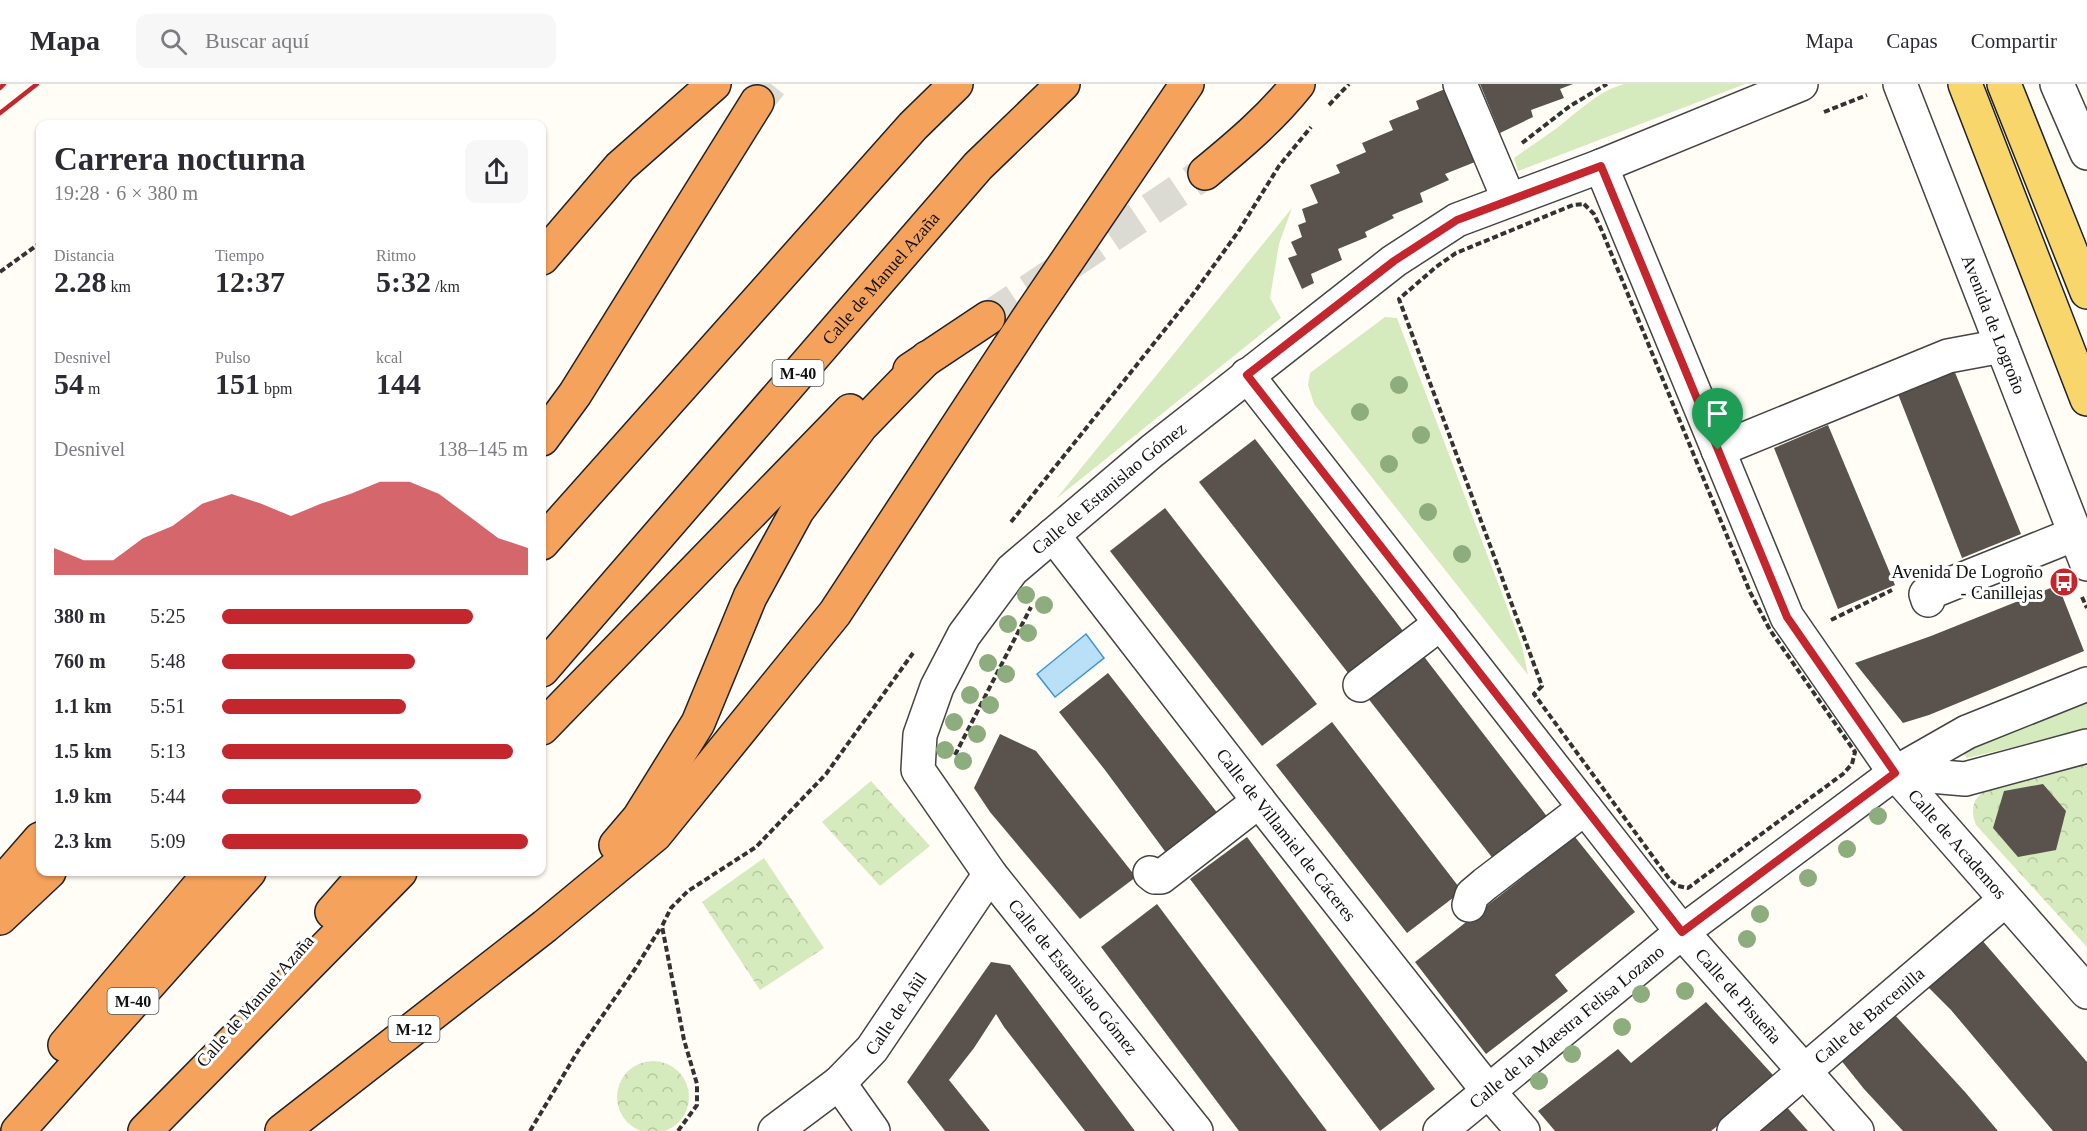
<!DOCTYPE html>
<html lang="es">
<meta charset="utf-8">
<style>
body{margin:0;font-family:"Times New Roman",serif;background:#f7f7f7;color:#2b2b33;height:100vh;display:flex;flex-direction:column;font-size:22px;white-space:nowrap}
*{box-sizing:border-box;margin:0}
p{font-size:20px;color:#7c7c81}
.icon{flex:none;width:33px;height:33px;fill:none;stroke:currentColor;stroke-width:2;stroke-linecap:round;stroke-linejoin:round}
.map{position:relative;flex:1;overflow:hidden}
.sheet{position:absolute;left:36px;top:36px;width:510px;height:756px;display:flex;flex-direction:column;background:#fff;border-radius:12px;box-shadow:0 2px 4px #0004}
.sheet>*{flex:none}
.pin{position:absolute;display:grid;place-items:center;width:51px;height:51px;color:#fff;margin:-62px -26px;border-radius:50% 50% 50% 0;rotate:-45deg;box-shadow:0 0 6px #0007}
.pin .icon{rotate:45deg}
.round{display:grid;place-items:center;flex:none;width:63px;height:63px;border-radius:12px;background:#f7f7f7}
.summary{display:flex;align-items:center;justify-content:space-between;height:102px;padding:0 18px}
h1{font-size:33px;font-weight:800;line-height:45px}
.stats{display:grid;grid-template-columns:repeat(3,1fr);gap:9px;height:102px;padding:6px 18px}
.stats div{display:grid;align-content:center}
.stats b{font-size:30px;font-weight:800}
.stats small{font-size:16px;font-weight:400}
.stats p{font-size:16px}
.chart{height:168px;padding:12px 18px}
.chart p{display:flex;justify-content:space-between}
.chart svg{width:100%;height:108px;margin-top:6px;fill:#c4262e;opacity:.7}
ul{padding:0 18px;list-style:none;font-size:20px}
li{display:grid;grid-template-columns:96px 72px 1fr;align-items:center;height:45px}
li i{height:15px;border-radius:8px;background:#c4262e}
header{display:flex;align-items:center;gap:36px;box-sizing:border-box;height:84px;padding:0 30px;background:#fff;border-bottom:2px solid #e1e1e2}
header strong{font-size:28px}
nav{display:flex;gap:33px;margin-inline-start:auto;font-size:21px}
.search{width:420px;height:54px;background:#f7f7f7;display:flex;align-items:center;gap:15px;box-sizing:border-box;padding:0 21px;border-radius:12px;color:#7c7c81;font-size:22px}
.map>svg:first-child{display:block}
</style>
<header>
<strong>Mapa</strong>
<div class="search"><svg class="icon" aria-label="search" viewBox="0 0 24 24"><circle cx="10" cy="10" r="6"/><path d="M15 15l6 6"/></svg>Buscar aquí</div>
<nav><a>Mapa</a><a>Capas</a><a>Compartir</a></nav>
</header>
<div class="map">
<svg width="2087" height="1047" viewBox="0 0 2087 1047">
<defs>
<pattern id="park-crowns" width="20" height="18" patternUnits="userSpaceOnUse" patternTransform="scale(1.5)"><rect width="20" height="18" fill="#d5ebbd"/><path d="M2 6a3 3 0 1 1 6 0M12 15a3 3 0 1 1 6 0" fill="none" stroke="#b6c8a1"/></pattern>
</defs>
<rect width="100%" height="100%" fill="#fffdf5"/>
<g fill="#d5ebbd">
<path d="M1624,0H1745L1518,87L1514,74C1528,64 1543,54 1557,44C1579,27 1597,8 1624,0Z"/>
<polygon points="1292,124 1279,160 1270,214 1281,234 1056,415"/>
<polygon points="1385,233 1397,234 1522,562 1528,591 1314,320 1308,301 1310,289"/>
<polygon points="2087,614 2087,646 1967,674 1964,671 1967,665"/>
</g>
<g fill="url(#park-crowns)">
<path d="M2087,677V863L1976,741C1969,723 1974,712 1991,703Z"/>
<polygon points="871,697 930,762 880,802 822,738"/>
<polygon points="764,774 824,864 760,906 702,818"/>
<circle cx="653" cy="1013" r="36"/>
</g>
<polygon fill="#b9e0f7" stroke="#3f96cf" stroke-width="1.5" points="1086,550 1104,574 1055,613 1037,590"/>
<g fill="#5a524d">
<polygon points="1480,0 1573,0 1560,5 1564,14 1531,26 1533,33 1500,49"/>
<polygon points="1445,5 1475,78 1445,90 1449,96 1420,109 1423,118 1392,131 1394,134 1365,148 1367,153 1338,165 1342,176 1311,190 1314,199 1302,205 1288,174 1297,171 1291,158 1302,153 1298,141 1306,138 1302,125 1318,119 1310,101 1340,89 1336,81 1366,68 1362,59 1393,46 1389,37 1419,25 1416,17"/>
<polygon points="1954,286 2021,450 1962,474 1898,310"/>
<polygon points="1828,341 1895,501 1838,525 1774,364"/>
<polygon points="1255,355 1407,552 1352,594 1199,398"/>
<polygon points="1165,424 1317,620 1262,662 1110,467"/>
<polygon points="2058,501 2084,567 1929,631 1903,639 1855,579 1931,552"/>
<polygon points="1422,570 1552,739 1498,781 1367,613"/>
<polygon points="1108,589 1219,731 1167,770 1105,686 1059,628"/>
<polygon points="1332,638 1462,807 1407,849 1276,681"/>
<polygon points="1000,650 1036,667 1136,793 1080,835 990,728 974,704"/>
<polygon points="2043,700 2066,727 2056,766 2018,773 1993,744 2004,707"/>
<polygon points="1247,753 1435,1005 1380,1047 1190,795"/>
<polygon points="1575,753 1635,828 1555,891 1568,907 1486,970 1415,878"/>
<polygon points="1157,820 1262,960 1327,1047 1239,1047 1101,863"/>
<polygon points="1981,855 2087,978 2087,1047 2053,1047 1951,926 1928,903"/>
<polygon points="991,878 1010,881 1135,1047 1085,1047 1004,943 996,930 974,964 949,996 990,1047 945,1047 907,998"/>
<polygon points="1706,918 1773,991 1735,1028 1711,1047 1555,1047 1538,1027 1618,965 1631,979"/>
<polygon points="1894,930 1965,1008 1998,1047 1903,1047 1864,1005 1840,975"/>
<polygon points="1784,1020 1808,1047 1752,1047"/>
</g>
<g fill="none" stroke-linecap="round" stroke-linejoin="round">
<g stroke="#dbdad3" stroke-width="33" stroke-dasharray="33 16" stroke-linecap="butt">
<polyline points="757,18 771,0"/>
<polyline points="988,234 1205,89"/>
</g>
<g stroke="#444" stroke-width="36">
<g id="minor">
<polyline points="1460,0 1509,116"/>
<path id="s1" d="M1900,0L2087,480"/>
<polyline points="2057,0 2087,69"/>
<path id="s2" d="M1601,82L1787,533L1895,689L2087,908"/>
<path id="s3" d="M1247,291L1682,848L1857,1047"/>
<polyline points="1718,366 1948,272 2002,262"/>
<path id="s4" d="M1053,451L1259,717L1489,1008L1523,1047"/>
<polyline points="1928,516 1926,510 2075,450"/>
<polyline points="1360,601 1441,539"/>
<polyline points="1895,689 1965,695 2087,662"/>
<polyline points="1150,789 1155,793 1161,793 1259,717"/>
<polyline points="1469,821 1472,811 1485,800 1585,724"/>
<polyline points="839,999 873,1047"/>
<path id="s5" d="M775,1047L839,999L872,965L990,790"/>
<path id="s6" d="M1196,1047L990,790L918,686L920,651L937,603L964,551L1012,486L1152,367L1394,177L1457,136L1601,82L1801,0"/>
<path id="s7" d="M1440,1047L1682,848L1895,689L1967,648L2087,600"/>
<path id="s8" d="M1734,1047L2005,816"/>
</g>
</g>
<g stroke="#222" stroke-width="36">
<g id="major">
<polyline points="1965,0 2087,315"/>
<polyline points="2004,0 2087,208"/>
</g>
</g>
<g stroke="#222" stroke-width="36">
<g id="highway">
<path d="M1205,89C1239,61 1271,34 1298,0"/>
<polyline points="542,174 620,83 714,0"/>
<polyline points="910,286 988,234"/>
<polyline points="542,355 575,310 757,18"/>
<polyline points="542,459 913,42 956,0"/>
<path id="s9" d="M542,586L978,82L1063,0"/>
<polyline points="542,644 850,327"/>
<polyline points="616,761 639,734 698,639 750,513 797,427 861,342 927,274"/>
<polyline points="0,801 40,755"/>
<polyline points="332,828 367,788"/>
<polyline points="0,834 49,788"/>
<polyline points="65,961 211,788"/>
<polyline points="18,1047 249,788"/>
<polyline points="145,1047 400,788"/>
<polyline points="282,1047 545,842 655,751 835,529 1027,236 1187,0"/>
</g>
</g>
<g stroke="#333" stroke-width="4" stroke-dasharray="6 3" stroke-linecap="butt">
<polyline points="1329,21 1349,0"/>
<polyline points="1824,28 1867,11"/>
<polyline points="1522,59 1570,22 1607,0"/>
<polygon points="1584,120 1594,130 1602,147 1750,508 1770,546 1855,668 1852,680 1843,690 1688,804 1678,802 1670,796 1534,610 1542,602 1399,215 1436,183 1456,169 1573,121"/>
<polyline points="0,188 40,159"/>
<polyline points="1011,438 1191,213 1238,148 1279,82 1311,43"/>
<polyline points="2082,513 2087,524"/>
<polyline points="1831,536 1892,506"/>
<polyline points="955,671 1031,523"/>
<polyline points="530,1047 578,967 635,885 661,843"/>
<polyline points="678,1047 697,1021 697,1000 684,956 662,842 671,824 688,807 756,763 826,690 913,569"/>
</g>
<use href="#minor" stroke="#fff" stroke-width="33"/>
<use href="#major" stroke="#f9d66b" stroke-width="33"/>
<use href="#highway" stroke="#f5a25d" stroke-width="33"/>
<g stroke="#c4262e" stroke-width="4.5">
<polyline points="0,4 4,0"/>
<polyline points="0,29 37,0"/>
</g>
</g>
<g fill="#8dad7f">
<circle cx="1399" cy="301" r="9"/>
<circle cx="1360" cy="328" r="9"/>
<circle cx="1421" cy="351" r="9"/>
<circle cx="1389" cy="380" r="9"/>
<circle cx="1428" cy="428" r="9"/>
<circle cx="1462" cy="470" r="9"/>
<circle cx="1026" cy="511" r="9"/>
<circle cx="1044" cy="521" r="9"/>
<circle cx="1008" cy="540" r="9"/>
<circle cx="1028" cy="549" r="9"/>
<circle cx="988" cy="579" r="9"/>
<circle cx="1006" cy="590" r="9"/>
<circle cx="970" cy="611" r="9"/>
<circle cx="990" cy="621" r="9"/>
<circle cx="954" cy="638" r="9"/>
<circle cx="977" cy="650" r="9"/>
<circle cx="945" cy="666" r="9"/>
<circle cx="963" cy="677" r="9"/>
<circle cx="1878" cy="732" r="9"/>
<circle cx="1847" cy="765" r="9"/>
<circle cx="1808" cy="794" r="9"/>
<circle cx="1760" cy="830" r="9"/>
<circle cx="1747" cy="855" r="9"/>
<circle cx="1685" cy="907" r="9"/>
<circle cx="1641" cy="910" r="9"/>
<circle cx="1622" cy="943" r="9"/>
<circle cx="1572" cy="970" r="9"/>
<circle cx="1539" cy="997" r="9"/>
</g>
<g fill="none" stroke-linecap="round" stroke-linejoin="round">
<g stroke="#fff" stroke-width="12">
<polygon id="route" points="1601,82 1787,533 1895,689 1682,848 1247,291 1394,177 1457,136"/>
</g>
<use href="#route" stroke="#c4262e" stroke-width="8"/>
</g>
<defs>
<g id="bus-disc" transform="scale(1.5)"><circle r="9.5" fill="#c4262e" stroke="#fff"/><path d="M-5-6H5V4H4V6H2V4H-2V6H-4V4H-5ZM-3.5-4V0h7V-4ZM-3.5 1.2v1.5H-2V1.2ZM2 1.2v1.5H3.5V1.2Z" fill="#fff"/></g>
</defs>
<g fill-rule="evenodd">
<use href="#bus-disc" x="2064" y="498"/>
</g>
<g text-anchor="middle" stroke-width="6" stroke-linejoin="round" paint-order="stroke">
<g fill="#fff" stroke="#585858" stroke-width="1.5">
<rect x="772.5" y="276" width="51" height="26" rx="4.5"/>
<rect x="107.5" y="904" width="51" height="26" rx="4.5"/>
<rect x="388.5" y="932" width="51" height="26" rx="4.5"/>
</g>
<g font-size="16" font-weight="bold" fill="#111">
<text x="798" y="295">M-40</text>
<text x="133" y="923">M-40</text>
<text x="414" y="951">M-12</text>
</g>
<g font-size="18" fill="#111" stroke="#fff">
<text dy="6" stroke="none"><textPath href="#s9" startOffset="518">Calle de Manuel Azaña</textPath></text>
<text dy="6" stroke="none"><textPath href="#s1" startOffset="258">Avenida de Logroño</textPath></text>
<text dy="6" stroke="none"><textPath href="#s6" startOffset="808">Calle de Estanislao Gómez</textPath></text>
<text dy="6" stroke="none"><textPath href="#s4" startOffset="380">Calle de Villamiel de Cáceres</textPath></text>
<text dy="6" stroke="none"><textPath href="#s2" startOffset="772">Calle de Academos</textPath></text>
<text transform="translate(1073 893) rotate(51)" y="6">Calle de Estanislao Gómez</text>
<text dy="6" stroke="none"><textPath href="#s3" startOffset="792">Calle de Pisueña</textPath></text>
<text transform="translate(255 917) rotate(-49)" y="6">Calle de Manuel Azaña</text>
<text dy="6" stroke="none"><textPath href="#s5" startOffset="170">Calle de Añil</textPath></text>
<text dy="6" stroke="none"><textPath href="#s8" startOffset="178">Calle de Barcenilla</textPath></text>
<text dy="6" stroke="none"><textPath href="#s7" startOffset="164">Calle de la Maestra Felisa Lozano</textPath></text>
</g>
<g font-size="18" fill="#111" stroke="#fff" text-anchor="end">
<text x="2043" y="494">Avenida De Logroño<tspan x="2043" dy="21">- Canillejas</tspan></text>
</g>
</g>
</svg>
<div class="pin" style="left:1718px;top:366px;background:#1e9e55"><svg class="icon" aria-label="arrive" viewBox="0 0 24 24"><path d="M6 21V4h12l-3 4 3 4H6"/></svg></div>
<section class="sheet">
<div class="summary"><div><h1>Carrera nocturna</h1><p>19:28 · 6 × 380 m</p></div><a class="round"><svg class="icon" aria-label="share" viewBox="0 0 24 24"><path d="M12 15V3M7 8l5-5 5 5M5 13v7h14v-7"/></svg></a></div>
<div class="stats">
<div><p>Distancia</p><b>2.28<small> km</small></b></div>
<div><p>Tiempo</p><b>12:37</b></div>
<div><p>Ritmo</p><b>5:32<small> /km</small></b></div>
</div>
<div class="stats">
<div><p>Desnivel</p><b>54<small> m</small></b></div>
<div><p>Pulso</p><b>151<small> bpm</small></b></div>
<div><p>kcal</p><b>144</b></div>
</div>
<div class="chart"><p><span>Desnivel</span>138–145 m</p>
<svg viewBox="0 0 160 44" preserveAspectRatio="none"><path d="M0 44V33L10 38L20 38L30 29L40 24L50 15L60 11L70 15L80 20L90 15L100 11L110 6L120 6L130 11L140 20L150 29L160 33V44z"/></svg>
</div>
<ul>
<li><b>380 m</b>5:25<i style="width:82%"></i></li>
<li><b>760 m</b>5:48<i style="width:63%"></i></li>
<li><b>1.1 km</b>5:51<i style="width:60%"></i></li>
<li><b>1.5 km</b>5:13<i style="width:95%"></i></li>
<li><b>1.9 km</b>5:44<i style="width:65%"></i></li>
<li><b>2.3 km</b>5:09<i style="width:100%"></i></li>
</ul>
</section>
</div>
